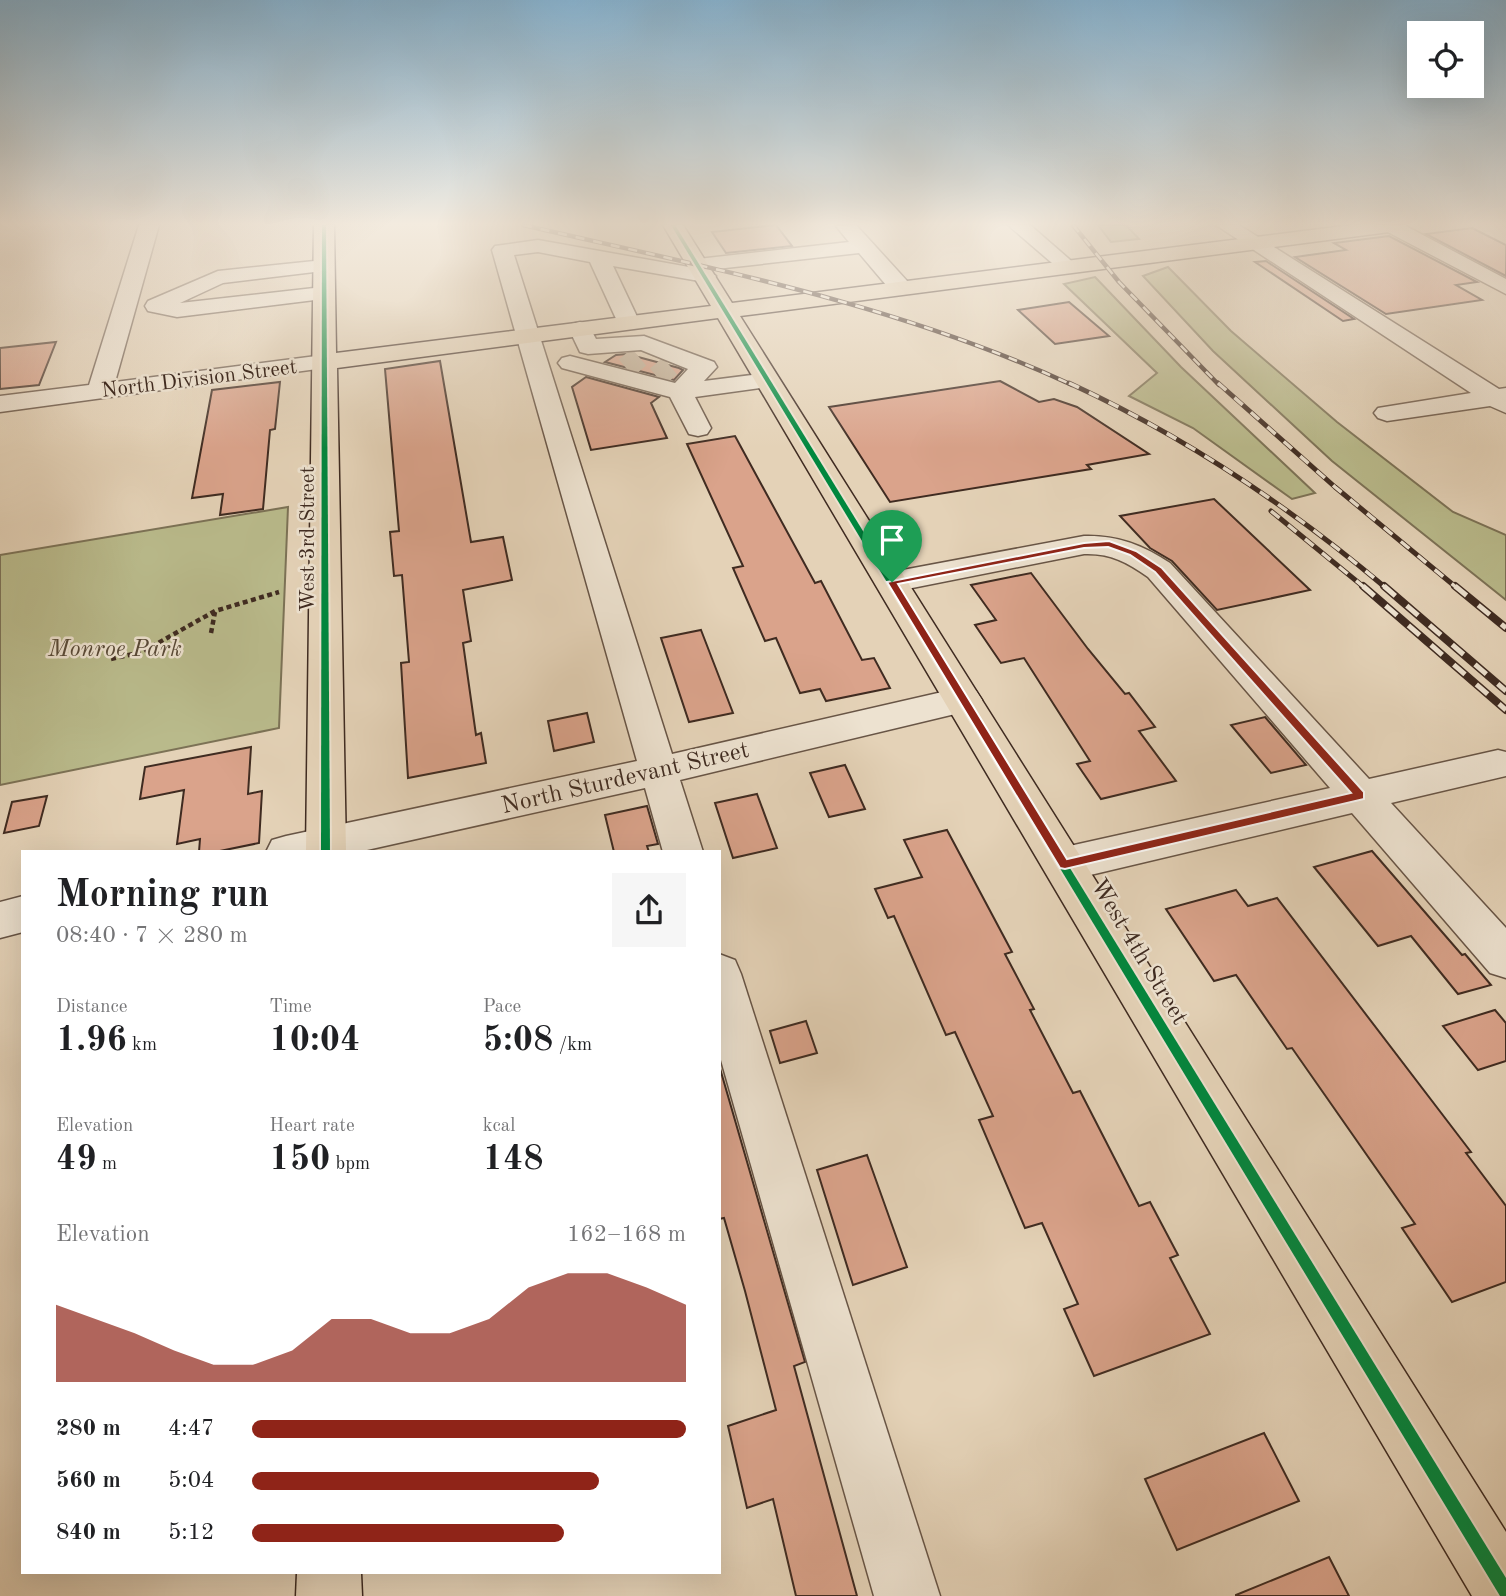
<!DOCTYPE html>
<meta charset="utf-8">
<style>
body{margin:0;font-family:"Old Standard TT",serif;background:#f6f6f6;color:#202124;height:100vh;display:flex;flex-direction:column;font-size:26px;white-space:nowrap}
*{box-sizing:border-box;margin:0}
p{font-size:23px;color:#757577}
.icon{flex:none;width:38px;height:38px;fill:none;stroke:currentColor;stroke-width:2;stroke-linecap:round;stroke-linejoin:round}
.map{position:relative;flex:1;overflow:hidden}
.sheet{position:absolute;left:21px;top:850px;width:700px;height:724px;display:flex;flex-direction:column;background:#fff;border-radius:0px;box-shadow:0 7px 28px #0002}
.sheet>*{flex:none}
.buttons{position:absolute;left:1407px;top:21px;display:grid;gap:14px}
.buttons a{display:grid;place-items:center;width:77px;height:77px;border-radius:0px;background:#fff;box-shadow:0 7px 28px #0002;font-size:35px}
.pin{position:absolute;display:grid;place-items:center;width:60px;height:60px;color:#fff;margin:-72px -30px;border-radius:50% 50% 50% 0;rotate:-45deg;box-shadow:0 0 7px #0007}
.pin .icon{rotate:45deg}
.round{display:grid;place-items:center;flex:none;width:74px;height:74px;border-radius:0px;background:#f6f6f6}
.summary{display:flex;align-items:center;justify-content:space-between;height:119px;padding:0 35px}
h1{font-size:38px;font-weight:700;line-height:52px}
.stats{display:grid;grid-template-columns:repeat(3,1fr);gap:10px;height:119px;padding:7px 35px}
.stats div{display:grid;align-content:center}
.stats b{font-size:35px;font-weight:700}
.stats small{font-size:19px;font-weight:400}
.stats p{font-size:19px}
.chart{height:196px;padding:14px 35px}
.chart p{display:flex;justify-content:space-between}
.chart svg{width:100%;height:126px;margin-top:7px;fill:#8f2418;opacity:.7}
ul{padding:0 35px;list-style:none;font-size:23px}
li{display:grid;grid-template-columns:112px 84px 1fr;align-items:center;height:52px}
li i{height:18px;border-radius:9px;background:#8f2418}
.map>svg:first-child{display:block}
</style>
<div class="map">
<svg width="1506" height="1596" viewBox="0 0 1506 1596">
<rect width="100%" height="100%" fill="#e4d2b7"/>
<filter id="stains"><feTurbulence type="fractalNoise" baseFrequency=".00286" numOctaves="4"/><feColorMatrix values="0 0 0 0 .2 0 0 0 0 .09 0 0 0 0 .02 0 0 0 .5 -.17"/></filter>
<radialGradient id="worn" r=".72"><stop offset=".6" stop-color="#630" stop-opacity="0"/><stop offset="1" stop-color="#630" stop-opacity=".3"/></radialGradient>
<g fill="#b9ba8b" stroke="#7c7256" stroke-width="2">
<polygon points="1098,225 1126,225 1139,239 1111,242"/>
<polygon points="1168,267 1231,331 1337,422 1453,512 1506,535 1506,600 1332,461 1213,351 1143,276"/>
<polygon points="1095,277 1181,367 1315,493 1292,499 1193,428 1129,396 1157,373 1064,284"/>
<polygon points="288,507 279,728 0,785 0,555"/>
</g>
<g fill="#daa38b" stroke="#3f2b21" stroke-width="2">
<polygon points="776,225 792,246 726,253 712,232"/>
<polygon points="1472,228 1506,245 1506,276 1426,234"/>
<polygon points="1389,236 1477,282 1456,285 1482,300 1386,314 1295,257 1346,250 1334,243"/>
<polygon points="1266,261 1354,319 1343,321 1255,262"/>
<polygon points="1069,302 1109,336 1055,344 1018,310"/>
<polygon points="56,342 39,385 0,389 0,348"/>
<polygon points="627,354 679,368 683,370 674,380 605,362 616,355"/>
<polygon points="440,361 471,542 503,537 512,580 463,590 471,641 463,643 476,735 481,733 486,763 408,778 401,663 409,662 402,575 394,576 390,532 399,531 385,369"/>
<polygon points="586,377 659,397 651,403 667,438 591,450 572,387"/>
<polygon points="1000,381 1039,402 1054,399 1077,407 1149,454 1087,465 1091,469 890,502 829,407"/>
<polygon points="280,382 275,429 270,430 263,509 220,515 223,494 192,498 212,390"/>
<polygon points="735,436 815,583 821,581 862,660 874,658 890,688 826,701 820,689 800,693 776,638 765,641 733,568 743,566 687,444"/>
<polygon points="1214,499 1310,590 1217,610 1172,561 1150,548 1120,516"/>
<polygon points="1031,573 1088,649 1125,694 1129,693 1155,727 1139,731 1176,781 1101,799 1077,764 1090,761 1024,658 1001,663 975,625 996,620 971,585"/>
<polygon points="701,630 733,713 689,722 661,638"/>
<polygon points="587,713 594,742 554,751 548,721"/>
<polygon points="1265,717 1306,765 1271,773 1231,725"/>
<polygon points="251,747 248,794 262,791 259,843 215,852 199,852 200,839 177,844 184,790 140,799 145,767"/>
<polygon points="845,765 865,809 829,817 810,773"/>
<polygon points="757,794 777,848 733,858 715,803"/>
<polygon points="47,796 39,826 4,833 12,802"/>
<polygon points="647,806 658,844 647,846 649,852 614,852 605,815"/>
<polygon points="947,830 1012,952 1005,954 1034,1009 1030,1010 1073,1093 1080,1091 1139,1206 1150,1202 1178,1255 1170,1258 1210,1334 1094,1376 1064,1309 1078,1304 1042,1223 1025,1228 979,1120 993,1116 955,1032 946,1035 894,916 888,918 875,889 922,877 904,840"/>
<polygon points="1372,851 1462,955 1465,954 1491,985 1458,994 1411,936 1378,946 1314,867"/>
<polygon points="1236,890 1248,906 1277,898 1471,1152 1466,1153 1506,1206 1506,1282 1452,1302 1402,1228 1415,1224 1292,1048 1287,1049 1236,975 1214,981 1166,909"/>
<polygon points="1495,1010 1506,1023 1506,1061 1478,1070 1443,1026"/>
<polygon points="806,1021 817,1053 780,1063 770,1031"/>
<polygon points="719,1065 805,1362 794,1366 857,1596 796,1596 773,1499 747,1508 728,1426 776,1410 745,1291 724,1218 719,1219"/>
<polygon points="867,1155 907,1267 853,1285 817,1170"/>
<polygon points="1264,1433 1299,1501 1177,1550 1145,1479"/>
<polygon points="1329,1557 1349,1596 1236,1596 1236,1595"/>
</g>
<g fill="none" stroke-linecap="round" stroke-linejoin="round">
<g stroke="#c3b199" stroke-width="22" stroke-dasharray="22 10" stroke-linecap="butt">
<polyline points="626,368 639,357"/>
<polyline points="657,377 670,366"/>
</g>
<g stroke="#685546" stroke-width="3">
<g id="minor">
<polygon points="139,225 159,225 115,382 324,355 332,357 336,362 332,367 0,412 0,396 89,385"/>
<polygon points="856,225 908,282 911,287 908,292 892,292 859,253 707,270 716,276 712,280 705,282 613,266 640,323 637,328 621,328 618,323 590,262 538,252 514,255 672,754 964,687 976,691 982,700 976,709 680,780 703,852 663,852 645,788 358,852 266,852 272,840 286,836 637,761 492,250 495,246 538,240 689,267 691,261 698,259 849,242 836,226"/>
<polygon points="1008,225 1030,225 1076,265 1073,269 1059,269"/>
<polygon points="1216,225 1239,225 1499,389 1506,388 1506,413 1490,406 1387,421 1378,418 1374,413 1378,408 1471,393"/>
<polygon points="1379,225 1404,225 1506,279 1506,294 1382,229"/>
<polygon points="324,260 331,262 334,266 331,270 223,283 180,303 323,287 331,288 334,293 331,298 177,317 148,311 145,306 148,301 218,271"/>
<polygon points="580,322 588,324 596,339 644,336 714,362 717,367 704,381 767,373 776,375 779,380 776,385 767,387 695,397 711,428 707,434 698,436 689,434 670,397 562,368 558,363 562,358 570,356 675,383 688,369 641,350 588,354 580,352 569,329 572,324"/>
<path d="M1084,536C1117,535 1143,545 1170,563L1369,779L1498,750L1506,752V776L1391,803L1506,928V978L1490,973L1352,813L1065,881L1051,876L1045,864L1051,852L1065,847L1330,788L1148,577C1127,562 1110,553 1084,554L892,592L881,589L876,582L881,575L892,572Z"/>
<polygon points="23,896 23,932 0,938 0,902"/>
<polygon points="719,954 735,960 741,974 940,1596 874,1596 719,1053"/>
</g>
</g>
<g stroke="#3f2b21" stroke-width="3">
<g id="major">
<polygon points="314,225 334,225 336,353 711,306 663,225 683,225 732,303 1351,225 1407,225 1397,231 740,316 1506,1532 1506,1596 1472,1596 718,318 337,368 346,852 306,852"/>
<polygon points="297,1573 361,1573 362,1596 296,1596"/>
</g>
</g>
<g stroke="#3f2b21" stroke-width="4.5" stroke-dasharray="5 3.5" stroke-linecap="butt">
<polyline points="211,633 215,612"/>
<polyline points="111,659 142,652 215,611 279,592"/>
</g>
<use href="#minor" fill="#ede2d0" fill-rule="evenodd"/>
<use href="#major" fill="#e4d2b7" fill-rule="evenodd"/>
<g stroke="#3f2b21" stroke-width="4.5">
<g id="rail-far2">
<path d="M523,225C709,268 898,304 1072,385"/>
<polyline points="1073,225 1119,282 1219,385"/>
</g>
</g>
<g stroke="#3f2b21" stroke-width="5">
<g id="rail-far1">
<path d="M1069,383C1184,436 1289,506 1386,588"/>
<polyline points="1218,383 1335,487 1457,588"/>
<polyline points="1271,511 1365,588"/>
</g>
</g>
<g stroke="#3f2b21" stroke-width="8">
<g id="rail">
<polyline points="1363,586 1506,710"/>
<polyline points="1384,586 1506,691"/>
<polyline points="1455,586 1506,628"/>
</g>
</g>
<use href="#rail-far2" stroke="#ede2d0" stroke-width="2.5" stroke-dasharray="9" stroke-linecap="butt"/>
<use href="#rail-far1" stroke="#ede2d0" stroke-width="3.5" stroke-dasharray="11" stroke-linecap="butt"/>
<use href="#rail" stroke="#ede2d0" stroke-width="5" stroke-dasharray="15" stroke-linecap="butt"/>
<g stroke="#ede2d0" stroke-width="4">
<g id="cycleway">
<polygon points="322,225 326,225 330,852 321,852"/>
<polygon points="671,225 675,225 1506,1578 1506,1596 1500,1596"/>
</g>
</g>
<use href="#cycleway" fill="#00873e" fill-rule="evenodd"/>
</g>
<linearGradient id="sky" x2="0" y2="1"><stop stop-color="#87b5d4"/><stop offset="0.5" stop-color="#f3ebdf"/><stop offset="1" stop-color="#f3ebdf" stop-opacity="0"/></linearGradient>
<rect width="1506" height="448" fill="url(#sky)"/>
<path fill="#8f2418" stroke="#fff" stroke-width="2" fill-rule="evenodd" d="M1109,541L1136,551L1162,568L1364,792V799L1065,869L1060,868L887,582L1084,543ZM1108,547L1130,555L1155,572L1351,793L1067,859L898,584L1084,548Z"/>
<g text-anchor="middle" stroke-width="5" stroke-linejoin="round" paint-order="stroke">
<g font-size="21" fill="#3f2b21" stroke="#ede2d0">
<text transform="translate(199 378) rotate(-7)" y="7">North Division Street</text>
<text transform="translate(307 539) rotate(-90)" y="7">West 3rd Street</text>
</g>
<g font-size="24" font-style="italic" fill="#574836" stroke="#ede2d0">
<text x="115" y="656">Monroe Park</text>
</g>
<g font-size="24" fill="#3f2b21" stroke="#ede2d0">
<text transform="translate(625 777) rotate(-13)" y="8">North Sturdevant Street</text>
<text transform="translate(1140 951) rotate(59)" y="8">West 4th Street</text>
</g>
</g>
<rect width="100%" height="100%" filter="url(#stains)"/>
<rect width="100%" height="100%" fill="url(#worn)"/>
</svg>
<div class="buttons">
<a><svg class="icon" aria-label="locate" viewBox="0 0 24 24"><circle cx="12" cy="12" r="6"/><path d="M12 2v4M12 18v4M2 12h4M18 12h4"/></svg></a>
</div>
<div class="pin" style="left:892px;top:582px;background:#1e9e55"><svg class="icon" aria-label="arrive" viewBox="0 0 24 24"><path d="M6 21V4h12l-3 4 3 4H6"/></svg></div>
<section class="sheet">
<div class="summary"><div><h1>Morning run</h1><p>08:40 · 7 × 280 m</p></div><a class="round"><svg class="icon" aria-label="share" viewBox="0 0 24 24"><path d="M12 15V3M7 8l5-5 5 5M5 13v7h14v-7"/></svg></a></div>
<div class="stats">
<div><p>Distance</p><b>1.96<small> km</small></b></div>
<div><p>Time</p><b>10:04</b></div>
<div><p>Pace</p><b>5:08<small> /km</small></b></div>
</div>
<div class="stats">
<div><p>Elevation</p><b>49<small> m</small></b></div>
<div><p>Heart rate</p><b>150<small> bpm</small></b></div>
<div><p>kcal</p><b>148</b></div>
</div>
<div class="chart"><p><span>Elevation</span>162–168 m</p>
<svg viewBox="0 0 160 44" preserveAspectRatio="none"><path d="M0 44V17L10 22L20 27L30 33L40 38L50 38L60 33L70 22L80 22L90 27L100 27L110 22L120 11L130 6L140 6L150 11L160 17V44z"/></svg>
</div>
<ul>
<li><b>280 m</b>4:47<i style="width:100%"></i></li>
<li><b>560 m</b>5:04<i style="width:80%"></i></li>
<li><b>840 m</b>5:12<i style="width:72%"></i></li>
</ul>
</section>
</div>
